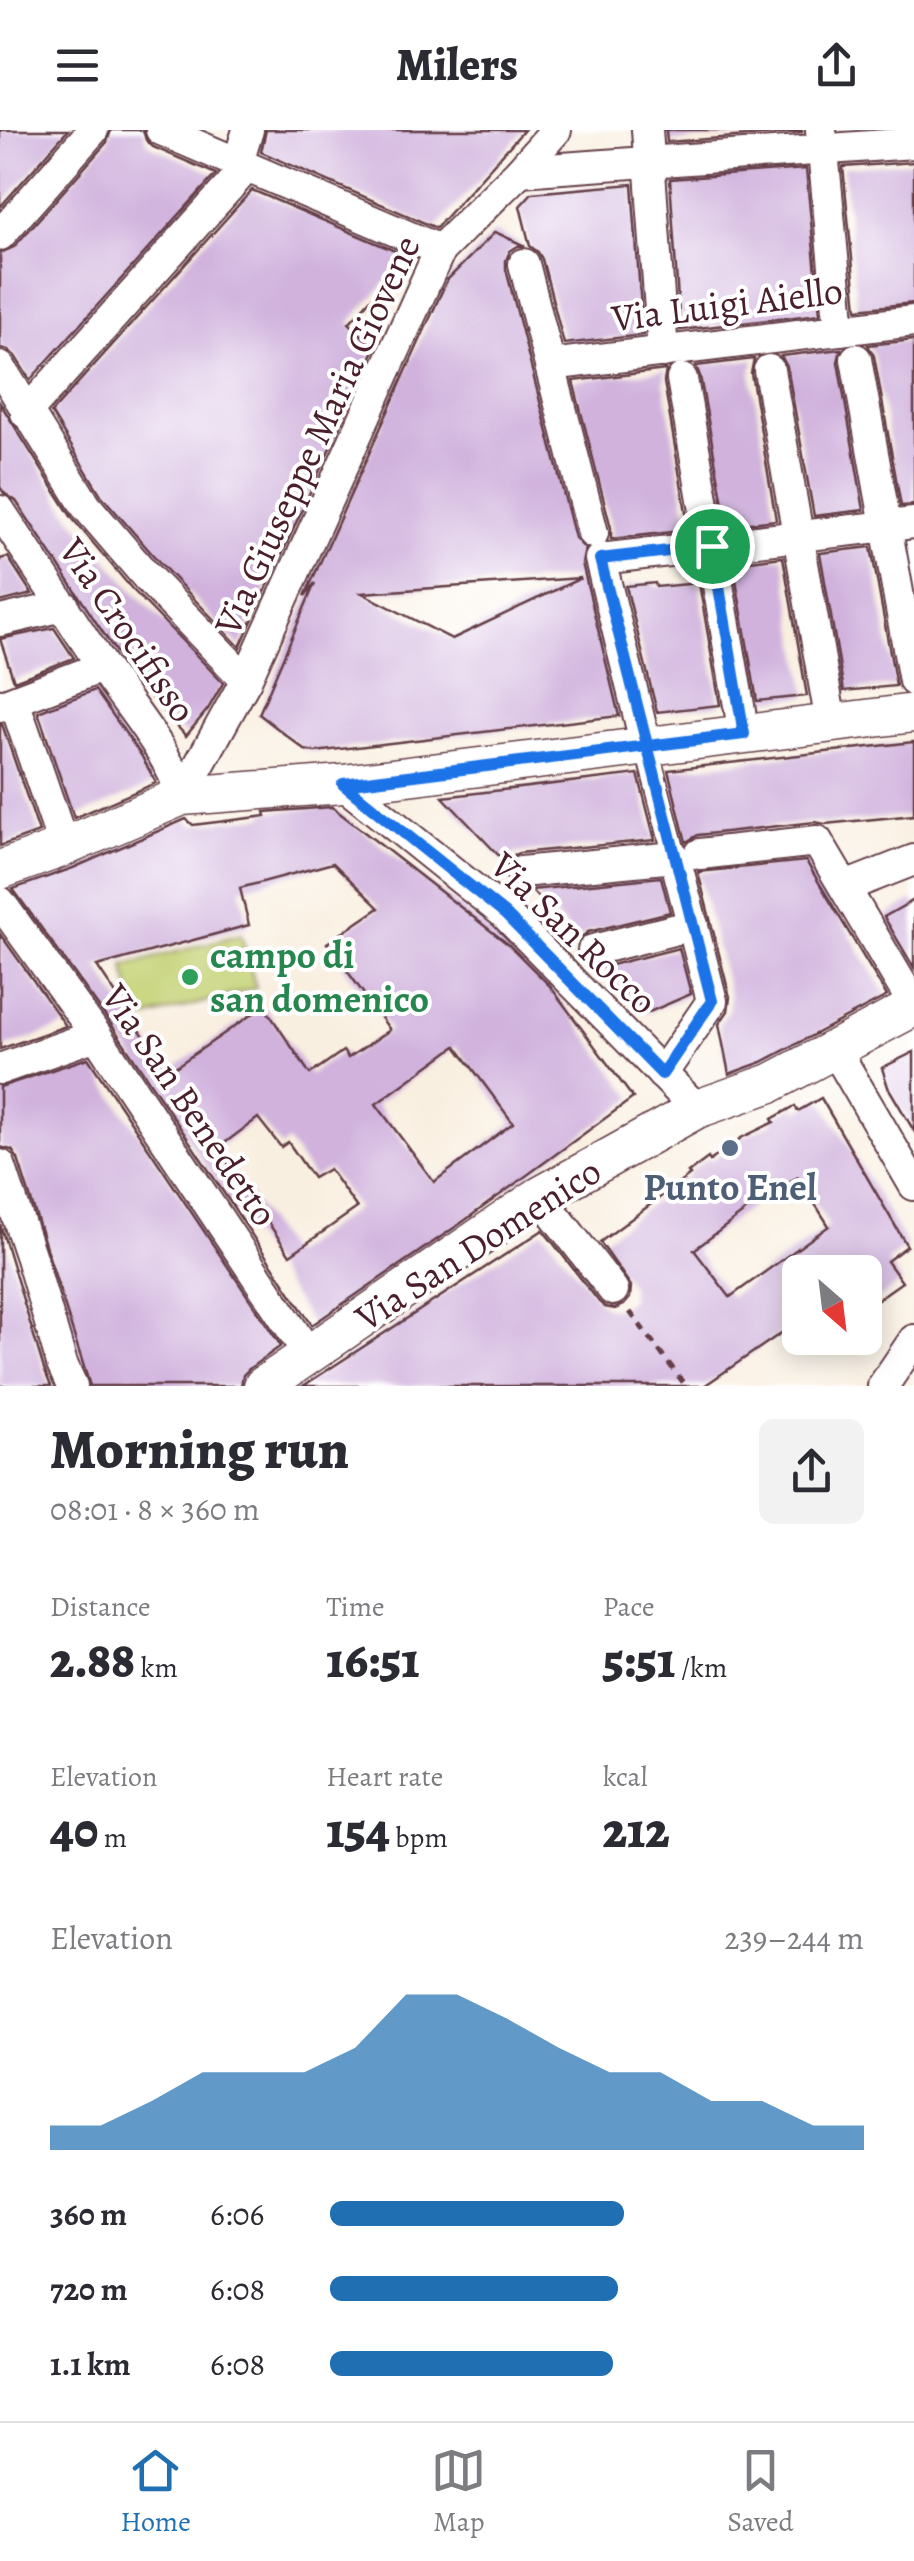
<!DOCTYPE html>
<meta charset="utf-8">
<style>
body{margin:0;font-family:Alegreya,serif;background:#f2f2f3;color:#2b2b33;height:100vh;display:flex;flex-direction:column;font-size:38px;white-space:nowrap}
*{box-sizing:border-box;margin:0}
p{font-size:32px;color:#7c7c81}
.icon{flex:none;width:55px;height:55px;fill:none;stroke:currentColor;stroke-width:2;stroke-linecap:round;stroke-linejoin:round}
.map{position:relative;height:1256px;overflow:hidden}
.side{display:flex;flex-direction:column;background:#fff;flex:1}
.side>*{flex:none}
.needle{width:65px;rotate:152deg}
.controls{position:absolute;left:782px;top:1125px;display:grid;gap:20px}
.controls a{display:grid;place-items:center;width:100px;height:100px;border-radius:15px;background:#fff;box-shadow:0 5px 25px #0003;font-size:50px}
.pin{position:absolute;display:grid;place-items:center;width:85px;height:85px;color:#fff;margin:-42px;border:5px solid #fff;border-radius:50%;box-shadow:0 2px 10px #0007}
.round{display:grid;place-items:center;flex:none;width:105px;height:105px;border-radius:15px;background:#f2f2f3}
.headline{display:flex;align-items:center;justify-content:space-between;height:170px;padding:0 50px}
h1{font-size:55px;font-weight:800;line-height:75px}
.stats{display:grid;grid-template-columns:repeat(3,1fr);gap:15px;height:170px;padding:10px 50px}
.stats div{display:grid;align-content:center}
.stats b{font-size:50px;font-weight:800}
.stats small{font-size:28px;font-weight:400}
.stats p{font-size:28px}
.chart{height:280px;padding:20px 50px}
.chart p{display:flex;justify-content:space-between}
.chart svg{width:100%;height:180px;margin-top:10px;fill:#1f6fb2;opacity:.7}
ul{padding:0 50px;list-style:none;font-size:32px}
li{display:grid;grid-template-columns:160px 120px 1fr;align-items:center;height:75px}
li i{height:25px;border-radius:12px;background:#1f6fb2}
header{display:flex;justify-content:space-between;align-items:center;height:130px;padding:0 50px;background:#fff;font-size:45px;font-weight:800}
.menu{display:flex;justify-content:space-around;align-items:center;height:140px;border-top:2px solid #e1e1e2;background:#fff;font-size:28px;color:#7c7c81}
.menu a{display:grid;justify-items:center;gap:5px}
.menu .active{color:#1f6fb2}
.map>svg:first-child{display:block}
</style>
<header><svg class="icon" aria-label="menu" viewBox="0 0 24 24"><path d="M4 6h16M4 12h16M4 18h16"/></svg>Milers<svg class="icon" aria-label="share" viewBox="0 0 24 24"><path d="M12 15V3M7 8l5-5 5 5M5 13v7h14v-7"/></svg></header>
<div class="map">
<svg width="914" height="1256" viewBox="0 0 914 1256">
<rect width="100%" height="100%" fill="#fff"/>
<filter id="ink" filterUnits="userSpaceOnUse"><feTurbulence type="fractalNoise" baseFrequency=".01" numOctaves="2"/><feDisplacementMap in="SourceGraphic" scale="20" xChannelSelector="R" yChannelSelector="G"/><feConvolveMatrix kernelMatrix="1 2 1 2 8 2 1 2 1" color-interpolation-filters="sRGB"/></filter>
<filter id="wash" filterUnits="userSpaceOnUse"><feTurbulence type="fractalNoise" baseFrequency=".0048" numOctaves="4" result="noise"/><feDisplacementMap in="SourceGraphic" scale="40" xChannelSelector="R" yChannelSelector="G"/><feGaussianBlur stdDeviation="2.25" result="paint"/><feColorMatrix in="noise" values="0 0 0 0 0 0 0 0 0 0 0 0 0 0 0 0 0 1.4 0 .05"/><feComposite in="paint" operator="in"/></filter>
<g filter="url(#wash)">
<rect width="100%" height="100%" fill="#f9efe0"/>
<polygon fill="#c4d274" stroke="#877850" stroke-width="2.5" points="241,804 256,858 139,890 124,836"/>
<g id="blocks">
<g fill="#d0b2dd" fill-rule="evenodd">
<polygon points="0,0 68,0 0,77"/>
<polygon points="111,0 143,0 146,10 153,17 216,44 30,250 15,226 8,220 0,218 0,123 14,117 107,12"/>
<polygon points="266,0 524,0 436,98 261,22"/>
<polygon points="666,0 802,0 802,2 667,12"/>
<polygon points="914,32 914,173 857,179 843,37"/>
<polygon points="806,39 820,184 680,200 670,49"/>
<polygon points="632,54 643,205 564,214 542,129 538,122 530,116 520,76 532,63"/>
<polygon points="252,60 409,127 349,193 375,218 240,517 160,433 101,365 51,283"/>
<path d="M495,102L525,116H518L510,121L506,130V139L575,408L585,419L582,433L619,586L315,622L305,620L259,584L315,453L305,466L447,150ZM581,448L452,509L362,463Z"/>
<polygon points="914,210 914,375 901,376 874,226 868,215"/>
<polygon points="841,219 838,232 864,380 814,386 787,237 781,226"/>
<polygon points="754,229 751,243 776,390 727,396 700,246 696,236"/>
<polygon points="666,240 664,252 689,400 611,409 611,398 573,251"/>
<polygon points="0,273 72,388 132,459 223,553 208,579 186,606 131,545 16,371 4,363 0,357"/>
<polygon points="871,417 896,556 844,561 820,423"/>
<polygon points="8,427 32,464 0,472 0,429"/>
<polygon points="783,427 807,566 757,571 733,433"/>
<polygon points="655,453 656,457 699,453 720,575 657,582 626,456"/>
<polygon points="54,498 74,528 14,551 0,509"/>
<polygon points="95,560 141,625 156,653 74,688 38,582"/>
<polygon points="0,594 2,594 39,702 0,716"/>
<polygon points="914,612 914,685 825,694 815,692 698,705 686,712 668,640"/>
<polygon points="638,644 655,710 519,723 511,726 505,732 443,667"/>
<path d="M332,677L509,815L550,856L633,968L464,1091L312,1195L111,894L13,759L73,738L186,689L193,695L266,686L265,682ZM333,733L379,778L327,813L390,900L348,928L343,921L310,944L264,876L168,942L97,836L249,795L240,758ZM456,916L513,993L434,1052L376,974ZM258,988L281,1017L288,1012L313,1048L329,1039L357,1078L290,1125L218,1018Z"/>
<polygon points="806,731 887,866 762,932 729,944 719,894 728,881 730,867 698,742"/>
<polygon points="661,747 670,782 588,802 578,810 531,760"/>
<polygon points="914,770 914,838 884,787"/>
<polygon points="0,804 66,896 0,919"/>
<polygon points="679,818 691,864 647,883 603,837"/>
<polygon points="914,922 914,1001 888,957 882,938"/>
<polygon points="88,928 281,1216 250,1238 243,1245 241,1256 90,1256 18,1029 12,1020 0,1017 0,957"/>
<path d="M821,968L907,1116L887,1131L902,1152L865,1178V1142H800V1190L704,1256H303L543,1100L599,1172L605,1177L615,1179L624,1175L630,1168L631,1156L600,1112L690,1045L688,1043L708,1028L710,1031L741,1008L774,992L772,989L795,976L798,981ZM798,1047L829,1096L730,1167L694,1120L776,1058Z"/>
<polygon points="0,1094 44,1239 51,1256 0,1256"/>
</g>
</g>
</g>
<g filter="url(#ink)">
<use href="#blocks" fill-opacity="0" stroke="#643e46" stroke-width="2.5"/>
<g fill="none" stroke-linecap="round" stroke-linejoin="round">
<g stroke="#643e46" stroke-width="26">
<polyline id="pedestrian" points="646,616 675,727"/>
</g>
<g stroke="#643e46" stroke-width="34">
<g id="minor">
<polyline points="161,0 440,120"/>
<polyline points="647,0 663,222"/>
<polyline points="821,0 840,200"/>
<polyline points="238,33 248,0"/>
<polyline points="520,41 914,13"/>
<polyline points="0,105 93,0"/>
<polyline points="524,134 593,403"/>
<polyline points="856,229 914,551"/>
<polyline points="550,235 914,191"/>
<polyline points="0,237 86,376 146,446 246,550"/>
<polyline points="769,240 831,593"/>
<polyline points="682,249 744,604"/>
<polyline points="26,283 247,37"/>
<path d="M0,381C34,432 68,484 102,536C130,579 166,617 182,666"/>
<polyline points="0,491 64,476"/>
<polyline points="14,571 64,717"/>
<polyline points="0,576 102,537"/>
<polyline points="646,616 600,429 914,393"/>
<polyline points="343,654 505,784 697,979"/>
<polyline points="182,666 246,550 440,120 520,41 556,0"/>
<polyline points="700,724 817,711 914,875"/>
<polyline points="521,742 675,727 712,871 662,944"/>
<polyline points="845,757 914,730"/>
<polyline points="0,772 96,905 309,1225"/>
<polyline points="593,820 693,795"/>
<polyline points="836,921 914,1055"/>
<polyline points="0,939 96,905"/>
<polyline points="0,1035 31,1128 62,1234 72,1256"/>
<polyline points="540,1066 613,1160"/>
<polyline points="883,1256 914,1210"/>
</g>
</g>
<g stroke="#643e46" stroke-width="41">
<g id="tertiary">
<polyline points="0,740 64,717 182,666 343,654 914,583"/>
<polyline points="263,1256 540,1066 697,979 771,953 914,877"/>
</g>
</g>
<polyline stroke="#643e46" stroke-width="5" stroke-dasharray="8 8" stroke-linecap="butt" points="630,1182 686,1256"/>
<use href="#pedestrian" stroke="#fff" stroke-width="22"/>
<use href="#minor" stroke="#fff" stroke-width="30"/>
<use href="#tertiary" stroke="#fff" stroke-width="38"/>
</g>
</g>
<g fill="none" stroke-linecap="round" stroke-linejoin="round" filter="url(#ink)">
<g stroke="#fff" stroke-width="20">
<polyline id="route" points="712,416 744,604 343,654 505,784 662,944 712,871 600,429 712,416"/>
</g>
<use href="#route" stroke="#1a73e8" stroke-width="12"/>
</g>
<circle fill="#2e9e5b" stroke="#fff" stroke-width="4" cx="190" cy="847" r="10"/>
<circle fill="#5c6f8a" stroke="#fff" stroke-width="4" cx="730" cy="1018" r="10"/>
<g text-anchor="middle" stroke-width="8" stroke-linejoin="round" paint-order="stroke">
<g font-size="38" fill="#4a1f2b" stroke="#fff">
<text transform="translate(727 174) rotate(-7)" y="13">Via Luigi Aiello</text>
<text transform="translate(317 305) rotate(-65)" y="13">Via Giuseppe Maria Giovene</text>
<text transform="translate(128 500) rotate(56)" y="13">Via Crocifisso</text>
<text transform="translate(574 803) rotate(44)" y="13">Via San Rocco</text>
<text transform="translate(190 975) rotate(56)" y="13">Via San Benedetto</text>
<text transform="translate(478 1114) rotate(-33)" y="13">Via San Domenico</text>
</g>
<g font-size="38" font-weight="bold" fill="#27864d" stroke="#fff" text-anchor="start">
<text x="210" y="838">campo di<tspan x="210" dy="44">san domenico</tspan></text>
</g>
<g font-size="38" font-weight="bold" fill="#4e5e75" stroke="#fff">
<text x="730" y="1070">Punto Enel</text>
</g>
</g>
</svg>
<div class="controls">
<a><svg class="needle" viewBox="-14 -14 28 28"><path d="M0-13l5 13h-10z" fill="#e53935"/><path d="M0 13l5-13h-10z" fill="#7c7c81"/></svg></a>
</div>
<div class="pin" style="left:712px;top:416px;background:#1e9e55"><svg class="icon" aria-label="arrive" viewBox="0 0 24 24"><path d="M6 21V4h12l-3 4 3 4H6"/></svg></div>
</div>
<section class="side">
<div class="headline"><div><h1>Morning run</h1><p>08:01 · 8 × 360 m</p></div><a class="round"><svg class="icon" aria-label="share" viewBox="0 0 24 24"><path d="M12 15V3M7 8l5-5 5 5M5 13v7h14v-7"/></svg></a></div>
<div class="stats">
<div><p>Distance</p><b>2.88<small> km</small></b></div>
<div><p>Time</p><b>16:51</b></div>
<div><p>Pace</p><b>5:51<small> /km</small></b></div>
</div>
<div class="stats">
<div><p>Elevation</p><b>40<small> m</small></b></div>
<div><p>Heart rate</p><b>154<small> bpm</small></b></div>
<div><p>kcal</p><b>212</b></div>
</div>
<div class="chart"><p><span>Elevation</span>239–244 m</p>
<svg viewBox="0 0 160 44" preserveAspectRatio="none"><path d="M0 44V38L10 38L20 32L30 25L40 25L50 25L60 19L70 6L80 6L90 12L100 19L110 25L120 25L130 32L140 32L150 38L160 38V44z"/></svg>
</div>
<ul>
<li><b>360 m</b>6:06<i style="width:55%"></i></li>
<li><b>720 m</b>6:08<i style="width:54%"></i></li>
<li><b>1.1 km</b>6:08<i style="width:53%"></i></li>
</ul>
</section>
<nav class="menu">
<a class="active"><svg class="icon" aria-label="home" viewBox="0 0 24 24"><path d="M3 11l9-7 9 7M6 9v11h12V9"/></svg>Home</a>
<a><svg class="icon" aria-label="map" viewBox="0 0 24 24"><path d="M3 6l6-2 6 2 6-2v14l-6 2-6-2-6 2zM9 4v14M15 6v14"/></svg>Map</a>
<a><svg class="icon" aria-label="saved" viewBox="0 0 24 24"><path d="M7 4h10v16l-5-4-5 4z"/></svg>Saved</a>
</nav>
